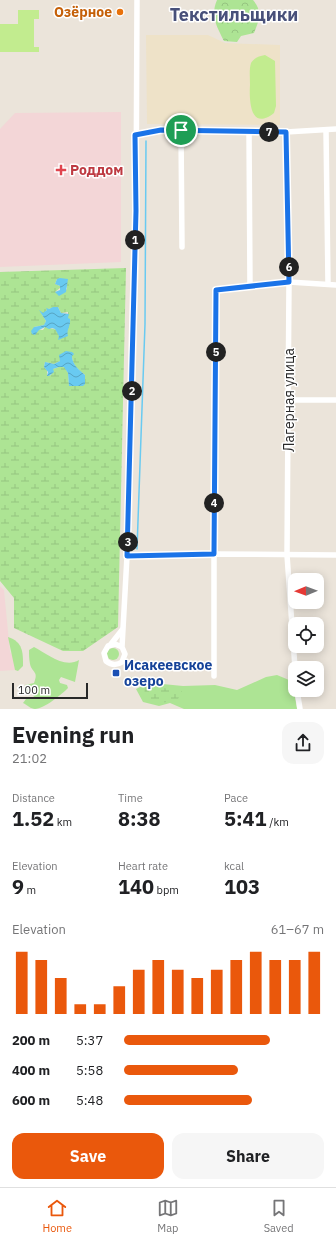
<!DOCTYPE html>
<meta charset="utf-8">
<style>
body{margin:0;font-family:"IBM Plex Sans",sans-serif;background:#f6f6f6;color:#202124;height:100vh;display:flex;flex-direction:column;font-size:15px;white-space:nowrap}
*{box-sizing:border-box;margin:0}
p{font-size:13px;color:#757577}
.icon{flex:none;width:22px;height:22px;fill:none;stroke:currentColor;stroke-width:2;stroke-linecap:round;stroke-linejoin:round}
.map{position:relative;height:709px;overflow:hidden}
.details{display:flex;flex-direction:column;background:#fff;flex:1}
.details>*{flex:none}
.needle{width:26px;rotate:269deg}
.buttons{position:absolute;left:288px;top:573px;display:grid;gap:8px}
.buttons a{display:grid;place-items:center;width:36px;height:36px;border-radius:8px;background:#fff;box-shadow:0 2px 10px #0003;font-size:20px}
.scale{position:absolute;left:12px;bottom:10px;width:76px;box-sizing:border-box;padding-left:4px;border:2px solid #282828;border-top:0;font-size:11px;line-height:14px;white-space:nowrap;color:#282828;-webkit-text-stroke:3px #fff;paint-order:stroke}
.pin{position:absolute;display:grid;place-items:center;width:34px;height:34px;color:#fff;margin:-17px;border:2px solid #fff;border-radius:50%;box-shadow:0 1px 4px #0007}
.km{position:absolute;width:20px;height:20px;margin:-10px;border-radius:50%;background:#222;color:#fff;font-size:11px;line-height:20px;text-align:center}
.round{display:grid;place-items:center;flex:none;width:42px;height:42px;border-radius:12px;background:#f6f6f6}
.summary{display:flex;align-items:center;justify-content:space-between;height:68px;padding:0 12px}
h1{font-size:22px;font-weight:700;line-height:30px}
.metrics{display:grid;grid-template-columns:repeat(3,1fr);gap:6px;height:68px;padding:4px 12px}
.metrics div{display:grid;align-content:center}
.metrics b{font-size:20px;font-weight:700}
.metrics small{font-size:11px;font-weight:400}
.metrics p{font-size:11px}
.chart{height:112px;padding:8px 12px}
.chart p{display:flex;justify-content:space-between}
.chart svg{width:100%;height:72px;margin-top:4px;stroke:#ea580c;stroke-width:6}
.action{display:flex;gap:8px;margin-top:auto;padding:8px 12px}
.action a{flex:1;height:46px;border-radius:12px;background:#ea580c;color:#fff;font-size:16px;font-weight:700;line-height:46px;text-align:center}
.action a+a{background:#f6f6f6;color:#202124}
ul{padding:0 12px;list-style:none;font-size:13px}
li{display:grid;grid-template-columns:64px 48px 1fr;align-items:center;height:30px}
li i{height:10px;border-radius:5px;background:#ea580c}
.menu{display:flex;justify-content:space-around;align-items:center;height:56px;border-top:1px solid #e0e0e0;background:#fff;font-size:11px;color:#757577}
.menu a{display:grid;justify-items:center;gap:2px}
.menu .selected{color:#ea580c}
.map>svg:first-child{display:block}
</style>
<div class="map">
<svg width="336" height="709" viewBox="0 0 336 709">
<defs>
<pattern id="wetland-marsh" width="20" height="14" patternUnits="userSpaceOnUse"><rect width="20" height="14" fill="#ade494"/><path d="M1 5h8M5 5V1M11 12h8M15 12V8" fill="none" stroke="#95c480"/></pattern>
<pattern id="park-crowns" width="20" height="18" patternUnits="userSpaceOnUse"><rect width="20" height="18" fill="#ade494"/><path d="M2 6a3 3 0 1 1 6 0M12 15a3 3 0 1 1 6 0" fill="none" stroke="#95c480"/></pattern>
<pattern id="water-waves" width="16" height="10" patternUnits="userSpaceOnUse"><rect width="16" height="10" fill="#69caf1"/><path d="M0 5q4-4 8 0t8 0" fill="none" stroke="#56a4c3"/></pattern>
</defs>
<rect width="100%" height="100%" fill="#ebe4da"/>
<polygon fill="#eee2c8" points="146,35 208,35 225,43 280,45 280,125 147,124"/>
<g fill="#f3d6d7">
<polygon points="121,112 121,262 0,267 0,129 15,113"/>
<polygon points="0,586 4,590 10,652 13,656 15,670 0,671"/>
</g>
<g fill="#ade494">
<path d="M8,637C23,642 23,652 23,666L18,671L15,670Z"/>
<path d="M34,647C46,653 64,669 79,660L75,682L61,677L59,680L60,683L67,685L68,688C62,694 44,709 35,709C31,709 27,705 23,703L26,699H34L33,691L28,692L25,690V685L34,683C39,671 32,673 30,664C29,659 29,654 29,650Z"/>
<circle cx="113" cy="654" r="6"/>
<polygon points="277,675 289,680 293,685 297,709 184,709 170,703 159,706 143,702 136,689 142,686 132,682 131,677 142,682 183,686 215,685 237,690 266,677"/>
</g>
<g fill="url(#wetland-marsh)" fill-rule="evenodd">
<path d="M126,268L118,627L83,651H63L14,628V598L0,581V272ZM57,279L67,286V289L61,294L55,292L60,288V286L55,284ZM58,307L61,313L68,312L67,332L45,327L43,330L34,329V327L44,325L46,321L40,311L43,314L48,309ZM72,356C72,365 79,370 85,375L84,383L75,386L69,385L68,373L65,367H59L53,369L51,375L47,376V370L44,367L45,362L54,364L60,361L61,358Z"/>
<polygon points="145,685 182,691 177,701 159,703 144,700"/>
</g>
<path fill="url(#park-crowns)" d="M217,0H253C263,11 259,21 254,33L241,36L237,42L224,41C217,27 210,16 217,0Z"/>
<g fill="#c2ec8f">
<polygon points="18,10 39,10 39,19 34,19 34,47 39,47 39,52 0,52 0,24 18,24"/>
<path d="M265,55L275,61L276,106L274,113C250,132 249,100 250,85C250,78 249,69 251,63C254,58 259,56 265,55Z"/>
</g>
<g fill="url(#water-waves)">
<polygon points="60,278 68,279 66,292 59,296 55,292 60,290 60,286 55,284 57,279"/>
<path d="M53,307H58L61,313L69,314L68,318L70,319C71,326 66,330 68,336L58,340L59,336L55,329L52,328L49,329L45,327L39,330L35,335L32,334L31,331L34,327L44,325L46,321L39,310L43,313L47,310L46,308L49,309Z"/>
<path d="M66,351L72,352L74,354L72,356C72,364 79,370 85,375V384L83,386H69L68,373L64,367H59L53,369L54,372L49,376H47L48,372L44,367L45,362L54,364L60,361L59,355Z"/>
</g>
<g fill="none" stroke-linecap="round" stroke-linejoin="round">
<polyline stroke="#69caf1" stroke-width="1.5" points="137,549 145,324 146,141"/>
<g stroke="#fff" stroke-width="5.5">
<polyline points="326,130 328,284"/>
<polyline points="181,131 182,247"/>
<polyline points="249,132 250,287"/>
<polyline points="286,132 289,282 287,555 295,668"/>
<polyline points="135,135 161,130 286,132 336,129"/>
<polyline points="289,400 336,400"/>
<polyline points="127,556 214,554 336,555"/>
<polyline points="111,644 122,630"/>
<path d="M122,647L115,644L108,646L104,653L106,661C111,665 116,666 122,662L125,654L122,647L127,556L136,211L137,0"/>
<polyline points="214,676 214,391 217,336 216,290 289,282 336,285"/>
<polyline points="297,690 300,709"/>
</g>
</g>
<g fill="none" stroke-linecap="round" stroke-linejoin="round">
<g stroke="#fff" stroke-width="8">
<polygon id="route" points="161,130 286,132 289,282 216,290 214,554 127,556 136,211 135,135"/>
</g>
<use href="#route" stroke="#1a73e8" stroke-width="5"/>
</g>
<circle fill="#e8710a" stroke="#fff" stroke-width="1.5" cx="120" cy="12" r="4"/>
<path fill="#e0444e" stroke="#fff" stroke-width="1.5" d="M59 164h4v4h4v4h-4v4h-4v-4h-4v-4h4z"/>
<rect fill="#1a4fb4" stroke="#fff" stroke-width="1.5" x="112" y="669" width="8" height="8" rx="2"/>
<g text-anchor="middle" stroke-width="3" stroke-linejoin="round" paint-order="stroke">
<g font-size="14" font-weight="bold" fill="#c56008" stroke="#fff" text-anchor="end">
<text x="112" y="17">Озёрное</text>
</g>
<g font-size="14" font-weight="bold" fill="#be3a42" stroke="#fff" text-anchor="start">
<text x="70" y="175">Роддом</text>
</g>
<g font-size="14" fill="#282828" stroke="#fff">
<text transform="translate(289 400) rotate(-90)" y="5">Лагерная улица</text>
</g>
<g font-size="14" font-weight="bold" fill="#164399" stroke="#fff" text-anchor="start">
<text x="124" y="670">Исакеевское<tspan x="124" dy="16">озеро</tspan></text>
</g>
<g font-size="18" font-weight="bold" fill="#48507a" stroke="#fff">
<text x="234" y="21">Текстильщики</text>
</g>
</g>
</svg>
<div class="buttons">
<a><svg class="needle" viewBox="-14 -14 28 28"><path d="M0-13l5 13h-10z" fill="#e53935"/><path d="M0 13l5-13h-10z" fill="#757577"/></svg></a>
<a><svg class="icon" aria-label="locate" viewBox="0 0 24 24"><circle cx="12" cy="12" r="6"/><path d="M12 2v4M12 18v4M2 12h4M18 12h4"/></svg></a>
<a><svg class="icon" aria-label="layers" viewBox="0 0 24 24"><path d="M12 4l9 5-9 5-9-5zM3 14l9 5 9-5"/></svg></a>
</div>
<div class="scale">100 m</div>
<div class="pin" style="left:181px;top:130px;background:#1e9e55"><svg class="icon" aria-label="arrive" viewBox="0 0 24 24"><path d="M6 21V4h12l-3 4 3 4H6"/></svg></div>
<b class="km" style="left:135px;top:240px">1</b>
<b class="km" style="left:132px;top:391px">2</b>
<b class="km" style="left:128px;top:542px">3</b>
<b class="km" style="left:214px;top:503px">4</b>
<b class="km" style="left:216px;top:352px">5</b>
<b class="km" style="left:289px;top:267px">6</b>
<b class="km" style="left:269px;top:132px">7</b>
</div>
<section class="details">
<div class="summary"><div><h1>Evening run</h1><p>21:02</p></div><a class="round"><svg class="icon" aria-label="share" viewBox="0 0 24 24"><path d="M12 15V3M7 8l5-5 5 5M5 13v7h14v-7"/></svg></a></div>
<div class="metrics">
<div><p>Distance</p><b>1.52<small> km</small></b></div>
<div><p>Time</p><b>8:38</b></div>
<div><p>Pace</p><b>5:41<small> /km</small></b></div>
</div>
<div class="metrics">
<div><p>Elevation</p><b>9<small> m</small></b></div>
<div><p>Heart rate</p><b>140<small> bpm</small></b></div>
<div><p>kcal</p><b>103</b></div>
</div>
<div class="chart"><p><span>Elevation</span>61–67 m</p>
<svg viewBox="0 0 160 44" preserveAspectRatio="none"><path d="M5 44V6M15 44V11M25 44V22M35 44V38M45 44V38M55 44V27M65 44V17M75 44V11M85 44V17M95 44V22M105 44V17M115 44V11M125 44V6M135 44V11M145 44V11M155 44V6"/></svg>
</div>
<ul>
<li><b>200 m</b>5:37<i style="width:73%"></i></li>
<li><b>400 m</b>5:58<i style="width:57%"></i></li>
<li><b>600 m</b>5:48<i style="width:64%"></i></li>
</ul>
<div class="action"><a>Save</a><a>Share</a></div>
</section>
<nav class="menu">
<a class="selected"><svg class="icon" aria-label="home" viewBox="0 0 24 24"><path d="M3 11l9-7 9 7M6 9v11h12V9"/></svg>Home</a>
<a><svg class="icon" aria-label="map" viewBox="0 0 24 24"><path d="M3 6l6-2 6 2 6-2v14l-6 2-6-2-6 2zM9 4v14M15 6v14"/></svg>Map</a>
<a><svg class="icon" aria-label="saved" viewBox="0 0 24 24"><path d="M7 4h10v16l-5-4-5 4z"/></svg>Saved</a>
</nav>
